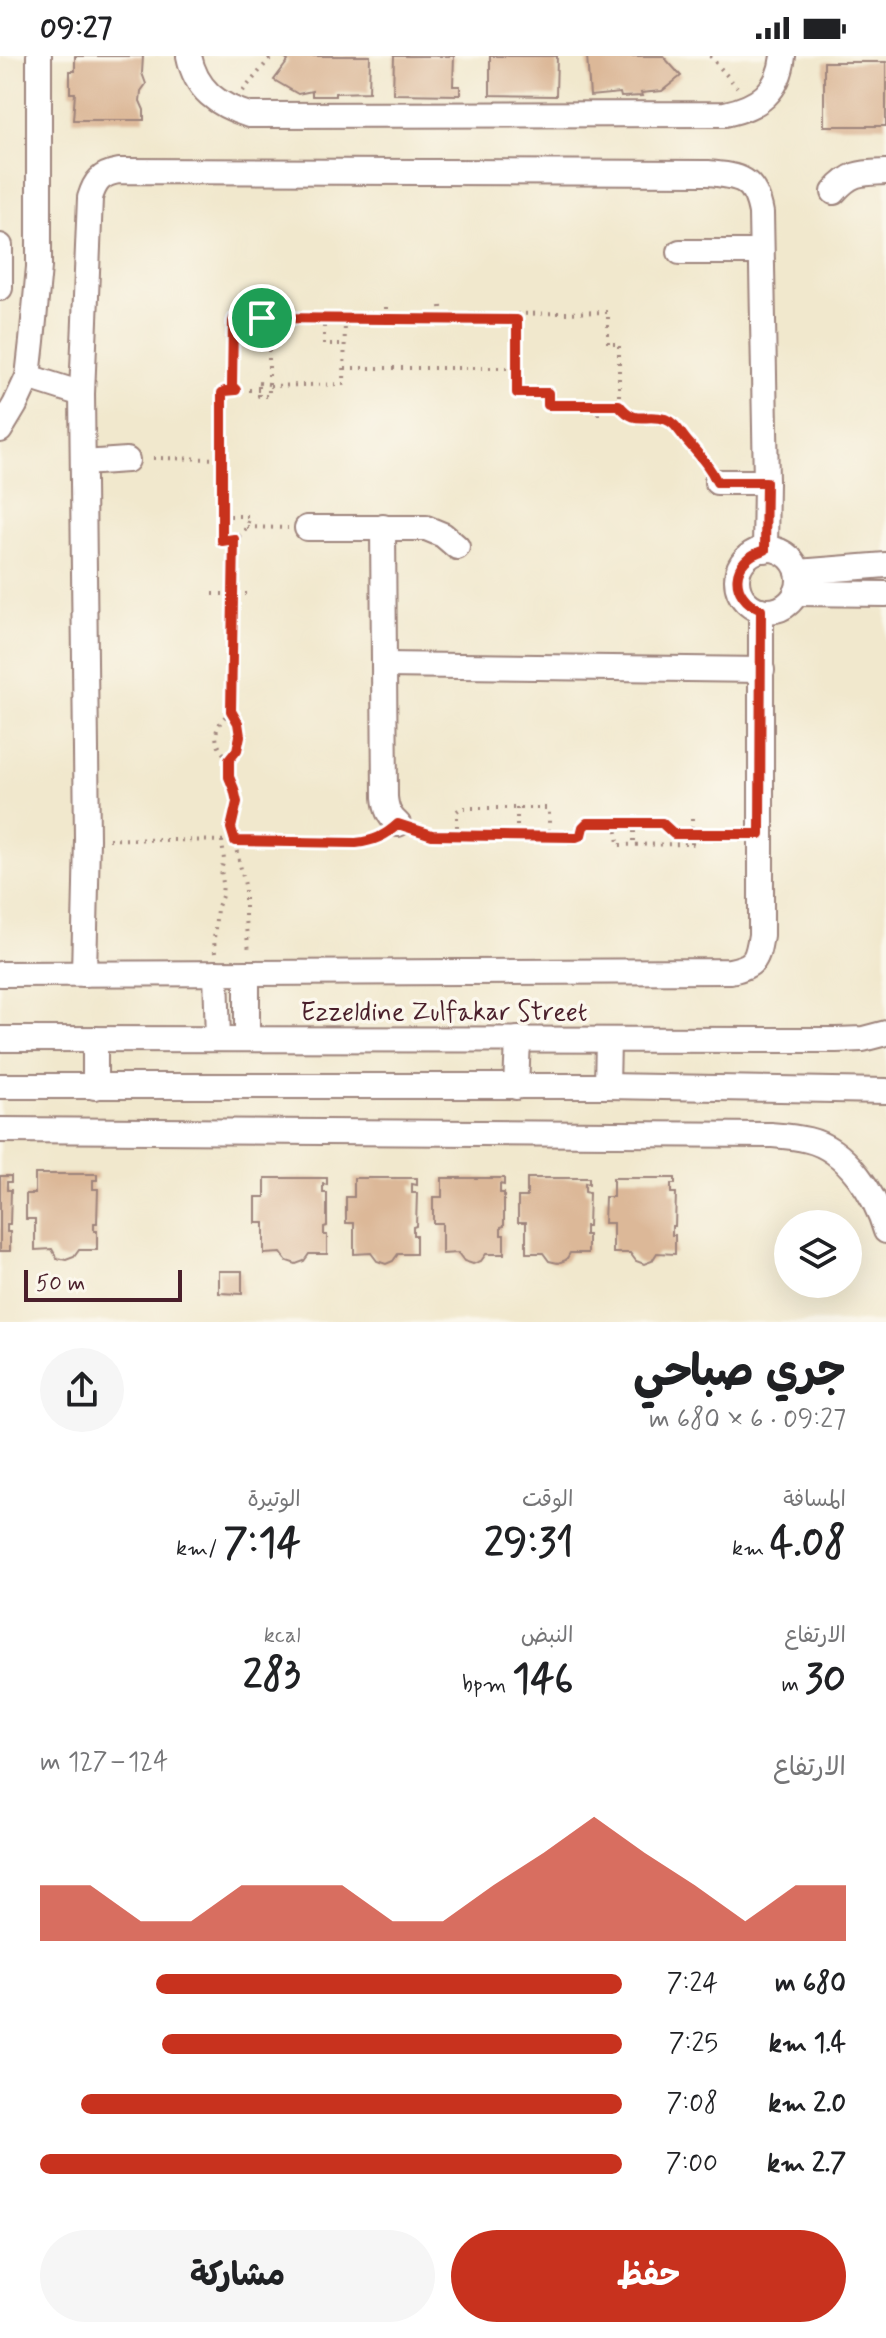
<!DOCTYPE html>
<html lang="ar">
<meta charset="utf-8">
<style>
body{margin:0;font-family:Mynerve,"Playpen Sans Arabic",sans-serif;background:#f6f6f6;color:#202124;direction:rtl;height:100vh;display:flex;flex-direction:column;font-size:30px;white-space:nowrap}
*{box-sizing:border-box;margin:0}
p{font-size:26px;color:#757577}
.icon{flex:none;width:44px;height:44px;fill:none;stroke:currentColor;stroke-width:2;stroke-linecap:round;stroke-linejoin:round}
.map{position:relative;height:1266px;overflow:hidden;direction:ltr}
.side{display:flex;flex-direction:column;background:#fff;flex:1}
.side>*{flex:none}
.tools{position:absolute;left:774px;top:1154px;display:grid;gap:16px}
.tools a{display:grid;place-items:center;width:88px;height:88px;border-radius:50%;background:#fff;box-shadow:0 8px 32px #0002;font-size:40px}
.scale{position:absolute;left:24px;bottom:20px;width:158px;box-sizing:border-box;padding-left:8px;border:4px solid #4a1f2b;border-top:0;font-size:22px;line-height:28px;white-space:nowrap;color:#4a1f2b;-webkit-text-stroke:6px #fbf7ec;paint-order:stroke}
.pin{position:absolute;display:grid;place-items:center;width:68px;height:68px;color:#fff;margin:-34px;border:4px solid #fff;border-radius:50%;box-shadow:0 2px 8px #0007}
.round{display:grid;place-items:center;flex:none;width:84px;height:84px;border-radius:42px;background:#f6f6f6}
.headline{display:flex;align-items:center;justify-content:space-between;height:136px;padding:0 40px}
h1{font-size:44px;font-weight:700;line-height:60px}
.metrics{display:grid;grid-template-columns:repeat(3,1fr);gap:12px;height:136px;padding:8px 40px}
.metrics div{display:grid;align-content:center}
.metrics b{font-size:40px;font-weight:700}
.metrics small{font-size:22px;font-weight:400}
.metrics p{font-size:22px}
.chart{height:224px;padding:16px 40px}
.chart p{display:flex;justify-content:space-between}
.chart svg{width:100%;height:144px;margin-top:8px;fill:#c8321e;opacity:.7}
.cta{display:flex;gap:16px;margin-top:auto;padding:16px 40px}
.cta a{flex:1;height:92px;border-radius:48px;background:#c8321e;color:#fff;font-size:32px;font-weight:700;line-height:92px;text-align:center}
.cta a+a{background:#f6f6f6;color:#202124}
ul{padding:0 40px;list-style:none;font-size:26px}
li{display:grid;grid-template-columns:128px 96px 1fr;align-items:center;height:60px}
li i{height:20px;border-radius:10px;background:#c8321e}
.status{display:flex;justify-content:space-between;align-items:center;height:56px;padding:0 40px;background:#fff;direction:ltr}
.status svg{height:22px;fill:currentColor}
.map>svg:first-child{display:block}
</style>
<div class="status"><b>09:27</b><svg viewBox="0 0 49 12"><path d="M0 12V9h3v3zM5 12V6h3v6zM10 12V3h3v9zM15 12V0h3v12zM26 1h20v11H26zM47 4h2v5h-2z"/></svg></div>
<div class="map">
<svg width="886" height="1266" viewBox="0 0 886 1266">
<rect width="100%" height="100%" fill="#fbf7ec"/>
<filter id="ink" filterUnits="userSpaceOnUse"><feTurbulence type="fractalNoise" baseFrequency=".0125" numOctaves="2"/><feDisplacementMap in="SourceGraphic" scale="16" xChannelSelector="R" yChannelSelector="G"/><feConvolveMatrix kernelMatrix="1 2 1 2 8 2 1 2 1" color-interpolation-filters="sRGB"/></filter>
<filter id="wash" filterUnits="userSpaceOnUse"><feTurbulence type="fractalNoise" baseFrequency=".006" numOctaves="4" result="noise"/><feDisplacementMap in="SourceGraphic" scale="32" xChannelSelector="R" yChannelSelector="G"/><feGaussianBlur stdDeviation="1.8" result="paint"/><feColorMatrix in="noise" values="0 0 0 0 0 0 0 0 0 0 0 0 0 0 0 0 0 1.4 0 .05"/><feComposite in="paint" operator="in"/></filter>
<g filter="url(#wash)">
<rect width="100%" height="100%" fill="#f1e8cd"/>
<g id="blocks">
<g fill="#dcb898">
<polygon points="75,0 143,0 142,17 146,28 141,35 140,45 144,54 144,64 73,64 75,37 70,37 70,15 75,15"/>
<polygon points="282,0 370,0 369,36 335,37 335,40 312,40 312,35 298,38 274,24 288,5"/>
<polygon points="394,0 454,0 453,30 460,30 460,39 393,38"/>
<polygon points="490,0 557,0 556,40 490,39"/>
<polygon points="587,0 663,0 681,20 662,35 641,37 642,40 621,41 620,37 590,40"/>
<rect x="824" y="6" width="62" height="64"/>
<polygon points="35,1118 97,1118 97,1124 93,1124 93,1133 98,1133 97,1167 94,1167 94,1175 97,1175 97,1194 79,1194 74,1201 66,1204 57,1202 52,1193 35,1194 35,1163 26,1163 26,1138 35,1138"/>
<polygon points="0,1120 11,1120 11,1126 7,1126 7,1134 11,1134 10,1168 7,1168 7,1176 10,1176 10,1195 0,1195"/>
<polygon points="265,1122 327,1122 327,1129 323,1128 323,1137 327,1137 327,1170 324,1171 324,1179 327,1179 327,1198 309,1198 304,1205 296,1208 287,1205 281,1197 264,1198 264,1167 256,1167 256,1141 265,1141"/>
<polygon points="354,1122 417,1122 417,1129 412,1128 412,1137 417,1137 416,1170 413,1171 413,1179 416,1179 416,1198 398,1198 393,1205 386,1208 377,1205 371,1197 354,1198 354,1167 346,1167 346,1141 354,1141"/>
<polygon points="442,1122 504,1122 504,1129 500,1128 500,1137 504,1137 504,1170 501,1171 501,1179 504,1179 504,1198 486,1198 481,1205 473,1208 464,1205 458,1197 442,1198 442,1167 433,1167 433,1141 442,1141"/>
<polygon points="527,1122 589,1122 589,1128 585,1127 585,1136 589,1137 588,1170 585,1170 585,1179 588,1179 588,1197 570,1197 566,1204 558,1207 549,1205 543,1197 526,1197 526,1166 518,1166 518,1141 527,1141"/>
<polygon points="613,1122 675,1122 675,1128 671,1128 671,1137 676,1137 675,1170 672,1170 672,1179 675,1179 675,1198 657,1197 652,1205 644,1208 636,1205 630,1197 613,1197 613,1167 604,1167 605,1141 613,1141"/>
<polygon points="219,1215 242,1215 242,1238 219,1237"/>
</g>
</g>
</g>
<g filter="url(#ink)">
<use href="#blocks" fill-opacity="0" stroke="#9e847c" stroke-width="2"/>
<g fill="none" stroke-linecap="round" stroke-linejoin="round">
<g stroke="#9e847c" stroke-width="28">
<g id="minor">
<path d="M189,0C196,34 217,49 249,59L725,58C759,51 779,36 783,0"/>
<path d="M834,136C851,116 861,117 886,116"/>
<polyline points="0,190 0,232"/>
<polyline points="680,196 761,196"/>
<polyline points="28,321 82,338"/>
<polyline points="0,374 15,349 28,321 32,285 39,211 39,0"/>
<polyline points="83,407 127,404"/>
<polyline points="717,426 766,426"/>
<path d="M383,471L385,741C386,753 389,760 398,768"/>
<polyline points="307,472 426,472 443,479 457,491"/>
<circle cx="768" cy="524" r="31"/>
<polyline points="798,516 886,509"/>
<polyline points="796,537 886,538"/>
<polyline points="384,609 762,614"/>
<polyline points="216,917 218,983"/>
<polyline points="247,917 247,983"/>
<path d="M0,918L730,915C756,910 757,903 761,879V554"/>
<path d="M84,918L87,783L82,338L90,142C95,125 101,118 119,115L708,117C740,120 755,122 761,157L766,426L765,494"/>
<polyline points="0,983 836,984 863,983 886,977"/>
<polyline points="0,1030 607,1030 886,1035"/>
<polyline points="607,1030 608,984"/>
<polyline points="95,1031 95,983"/>
<polyline points="516,1031 518,983"/>
<path d="M0,1074L771,1079C783,1080 796,1081 808,1084C847,1093 876,1140 886,1175"/>
</g>
</g>
<g stroke="#9e847c" stroke-width="4" stroke-dasharray="2 6" stroke-linecap="butt">
<polyline points="710,0 737,31"/>
<polyline points="243,35 272,0"/>
<polyline points="262,248 262,262"/>
<polyline points="441,250 442,263"/>
<polyline points="386,251 386,263"/>
<polyline points="324,262 324,288 345,288"/>
<polyline points="345,262 517,264"/>
<polyline points="345,312 517,312"/>
<polygon points="259,327 269,328 269,340 259,340"/>
<polyline points="269,328 269,262 345,262 344,328 269,330"/>
<polyline points="259,334 236,334 232,331 233,266 234,263 269,262"/>
<polyline points="548,349 619,349 619,288 608,288 608,256 517,258 517,337 548,337 549,358"/>
<polyline points="598,349 598,365"/>
<path d="M619,349C636,370 646,356 667,364C677,368 701,398 708,407"/>
<polyline points="153,402 222,403"/>
<path d="M222,460H249C248,475 238,485 222,485V337L225,335L236,334"/>
<polyline points="247,471 288,472"/>
<polyline points="234,483 231,655 238,667 240,680 237,694 229,704 229,721 234,733 237,746 231,772 245,829 245,864 249,895"/>
<polyline points="213,538 246,538"/>
<path d="M229,704C211,685 212,672 231,655"/>
<polyline points="517,752 517,780"/>
<polyline points="616,767 618,789 692,788 692,761"/>
<polyline points="634,767 634,789"/>
<polyline points="419,775 432,779 576,781 581,779 584,769 587,767 664,767 674,778 740,778"/>
<polyline points="457,779 457,755 461,752 546,752 549,755 549,780"/>
<polyline points="109,783 356,787 380,782"/>
<polyline points="215,897 214,883 217,853 222,840 223,827 221,814 224,804 222,785"/>
</g>
<use href="#minor" stroke="#fff" stroke-width="24"/>
</g>
</g>
<g fill="none" stroke-linecap="round" stroke-linejoin="round" filter="url(#ink)">
<g stroke="#fff" stroke-width="16">
<path id="route" d="M262,262L517,264V337H548V349H619C636,370 644,357 665,363C676,367 680,377 687,385C699,399 709,409 717,426H766L765,494C730,503 728,540 761,554L760,778H674L662,767H587L583,771L581,779L576,781L432,779L398,768C385,780 374,785 356,787L235,785L231,772L237,746L234,733L229,721V704L237,694L240,680L238,667L231,655L234,483L222,485V337L225,335L236,334L232,330L233,266L234,263Z"/>
</g>
<use href="#route" stroke="#c8321e" stroke-width="10"/>
</g>
<g text-anchor="middle" stroke-width="7" stroke-linejoin="round" paint-order="stroke">
<g font-size="26" fill="#4a1f2b" stroke="#fbf7ec">
<text x="444" y="964">Ezzeldine Zulfakar Street</text>
</g>
</g>
</svg>
<div class="tools">
<a><svg class="icon" aria-label="layers" viewBox="0 0 24 24"><path d="M12 4l9 5-9 5-9-5zM3 14l9 5 9-5"/></svg></a>
</div>
<div class="scale">50 m</div>
<div class="pin" style="left:262px;top:262px;background:#1e9e55"><svg class="icon" aria-label="arrive" viewBox="0 0 24 24"><path d="M6 21V4h12l-3 4 3 4H6"/></svg></div>
</div>
<section class="side">
<div class="headline"><div><h1>جري صباحي</h1><p>09:27 · 6 × 680 m</p></div><a class="round"><svg class="icon" aria-label="share" viewBox="0 0 24 24"><path d="M12 15V3M7 8l5-5 5 5M5 13v7h14v-7"/></svg></a></div>
<div class="metrics">
<div><p>المسافة</p><b>4.08<small> km</small></b></div>
<div><p>الوقت</p><b>29:31</b></div>
<div><p>الوتيرة</p><b>7:14<small> /km</small></b></div>
</div>
<div class="metrics">
<div><p>الارتفاع</p><b>30<small> m</small></b></div>
<div><p>النبض</p><b>146<small> bpm</small></b></div>
<div><p>kcal</p><b>283</b></div>
</div>
<div class="chart"><p><span>الارتفاع</span>124–127 m</p>
<svg viewBox="0 0 160 44" preserveAspectRatio="none"><path d="M0 44V27L10 27L20 38L30 38L40 27L50 27L60 27L70 38L80 38L90 27L100 17L110 6L120 17L130 27L140 38L150 27L160 27V44z"/></svg>
</div>
<ul>
<li><b>680 m</b>7:24<i style="width:80%"></i></li>
<li><b>1.4 km</b>7:25<i style="width:79%"></i></li>
<li><b>2.0 km</b>7:08<i style="width:93%"></i></li>
<li><b>2.7 km</b>7:00<i style="width:100%"></i></li>
</ul>
<div class="cta"><a>حفظ</a><a>مشاركة</a></div>
</section>
